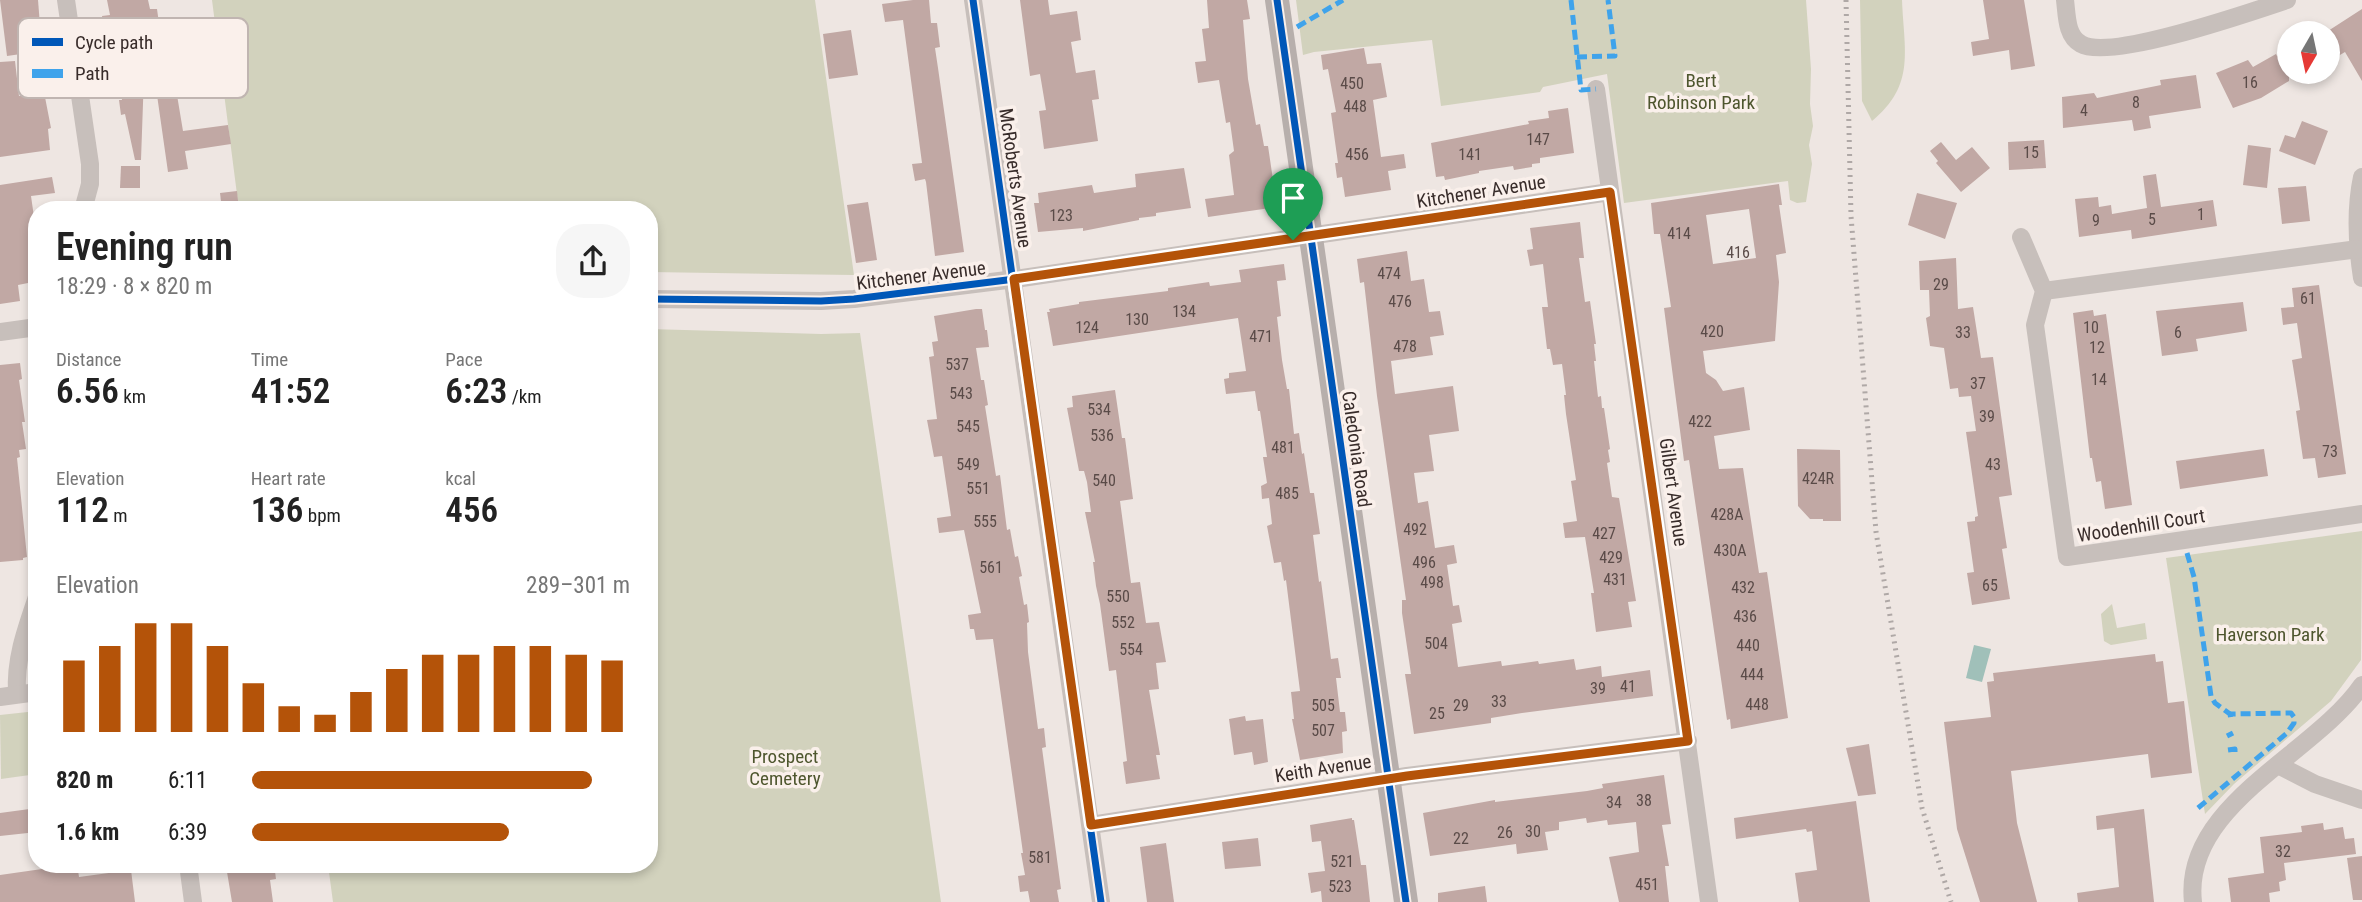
<!DOCTYPE html>
<meta charset="utf-8">
<style>
body{margin:0;font-family:"Roboto Condensed",sans-serif;background:#f6f6f6;color:#222;height:100vh;display:flex;flex-direction:column;font-size:26px;white-space:nowrap}
*{box-sizing:border-box;margin:0}
p{font-size:23px;color:#767676}
.icon{flex:none;width:38px;height:38px;fill:none;stroke:currentColor;stroke-width:2;stroke-linecap:round;stroke-linejoin:round}
.map{position:relative;flex:1;overflow:hidden}
.drawer{position:absolute;left:28px;top:201px;width:630px;height:672px;display:flex;flex-direction:column;background:#fff;border-radius:28px;box-shadow:0 4px 10px #0003}
.drawer>*{flex:none}
.needle{width:46px;rotate:189deg}
.tools{position:absolute;left:2277px;top:21px;display:grid;gap:14px}
.tools a{display:grid;place-items:center;width:63px;height:63px;border-radius:50%;background:#fff;box-shadow:0 4px 10px #0003;font-size:35px}
.pin{position:absolute;display:grid;place-items:center;width:60px;height:60px;color:#fff;margin:-72px -30px;border-radius:50% 50% 50% 0;rotate:-45deg;box-shadow:0 0 7px #0007}
.pin .icon{rotate:45deg}
.round{display:grid;place-items:center;flex:none;width:74px;height:74px;border-radius:28px;background:#f6f6f6}
.headline{display:flex;align-items:center;justify-content:space-between;height:119px;padding:0 28px}
h1{font-size:38px;font-weight:600;line-height:52px}
.metrics{display:grid;grid-template-columns:repeat(3,1fr);gap:10px;height:119px;padding:7px 28px}
.metrics div{display:grid;align-content:center}
.metrics b{font-size:35px;font-weight:600}
.metrics small{font-size:19px;font-weight:400}
.metrics p{font-size:19px}
.chart{height:196px;padding:14px 28px}
.chart p{display:flex;justify-content:space-between}
.chart svg{width:100%;height:126px;margin-top:7px;stroke:#b45309;stroke-width:6}
ul{padding:0 28px;list-style:none;font-size:23px}
li{display:grid;grid-template-columns:112px 84px 1fr;align-items:center;height:52px}
li i{height:18px;border-radius:9px;background:#b45309}
.map>svg:first-child{display:block}
</style>
<div class="map">
<svg width="2362" height="902" viewBox="0 0 2362 902">
<rect width="100%" height="100%" fill="#eee6e2"/>
<g fill="#d2d2bd">
<polygon points="212,0 815,0 854,275 649,272 649,210 239,210"/>
<polygon points="1296,0 1806,0 1811,69 1810,104 1813,126 1809,145 1812,164 1806,202 1797,203 1790,200 1788,181 1624,203 1607,74 1543,87 1540,92 1441,106 1432,40 1314,52 1303,55"/>
<path d="M1860,0H1902C1904,51 1916,85 1872,121L1862,101Z"/>
<polygon points="649,329 821,334 860,333 941,902 333,902 328,865 649,864"/>
<polygon points="2362,531 2361,660 2331,701 2234,784 2205,814 2166,558"/>
<polygon points="2112,604 2117,628 2145,623 2147,639 2111,645 2104,641 2101,614"/>
<polygon points="37,711 37,774 1,779 0,715"/>
</g>
<polygon fill="#a0c0b9" points="1974,645 1991,649 1982,682 1966,678"/>
<g fill="#c1a8a4" fill-rule="evenodd">
<polygon points="0,0 38,0 42,51 7,56"/>
<polygon points="107,0 148,0 150,9 157,9 165,67 199,62 198,59 219,56 223,82 176,89 183,131 228,125 231,144 185,151 188,169 168,172 154,74 144,75 141,160 135,160 125,114 121,115 119,100 122,100 110,29 104,30 102,16 110,15"/>
<polygon points="913,0 929,0 931,23 937,23 940,47 935,48 938,68 964,252 935,256 926,182 925,179 915,181 912,164 922,163 903,20 885,22 882,4"/>
<polygon points="1020,0 1048,0 1050,15 1077,11 1081,40 1071,42 1076,73 1095,70 1099,99 1092,100 1098,141 1044,149 1039,111 1046,110 1040,74 1030,76"/>
<polygon points="1207,0 1247,0 1250,19 1243,20 1248,79 1256,125 1260,124 1264,146 1268,146 1277,207 1208,217 1205,199 1234,195 1229,155 1234,151 1230,122 1226,123 1219,80 1198,83 1195,62 1206,61 1202,29 1209,28"/>
<polygon points="1983,0 2024,0 2035,66 2011,70 2009,50 1973,56 1971,42 1989,39"/>
<polygon points="2362,9 2362,81 2345,52 2328,62 2328,31"/>
<polygon points="851,30 858,75 829,79 823,34"/>
<polygon points="1364,48 1367,64 1381,63 1387,97 1373,100 1381,157 1404,154 1406,168 1388,171 1391,190 1345,197 1342,177 1337,178 1335,163 1338,163 1331,113 1336,112 1328,69 1323,70 1321,55"/>
<polygon points="2289,49 2289,81 2261,98 2233,108 2216,73 2248,60 2253,67 2276,54 2277,56"/>
<polygon points="15,61 19,96 44,92 51,128 48,129 50,150 0,157 0,62"/>
<polygon points="2196,75 2201,108 2149,116 2151,128 2134,131 2132,120 2063,128 2062,97 2094,93 2097,98 2161,85 2160,80"/>
<polygon points="1568,108 1574,153 1540,158 1540,163 1532,164 1532,167 1514,170 1513,166 1479,171 1479,173 1445,180 1444,176 1436,177 1431,143 1529,124 1528,121 1549,118 1548,111"/>
<polygon points="2302,121 2328,131 2315,165 2279,151 2285,135 2295,138"/>
<polygon points="2044,140 2046,168 2009,170 2008,142"/>
<polygon points="1941,142 1956,160 1972,147 1990,168 1961,192 1936,163 1938,161 1930,151"/>
<polygon points="2248,145 2271,148 2267,188 2243,185"/>
<polygon points="121,166 140,166 140,188 120,188"/>
<polygon points="1184,168 1191,208 1156,213 1156,216 1139,218 1139,220 1083,231 1083,228 1038,232 1034,203 1039,203 1038,193 1092,185 1094,193 1136,187 1135,174"/>
<polygon points="2156,174 2161,207 2213,200 2217,226 2132,239 2131,230 2079,237 2075,199 2098,197 2099,207 2111,205 2112,214 2147,208 2143,176"/>
<polygon points="52,177 55,193 31,196 34,217 31,218 37,260 30,261 33,282 18,285 20,301 0,304 0,185"/>
<path d="M1779,184L1782,205H1779L1786,253L1776,255L1779,282L1775,341L1703,351L1706,373L1716,380L1723,391L1744,387L1750,430L1714,436L1719,469L1743,468L1759,573L1767,572L1788,718L1731,729L1730,719L1727,720L1689,460L1684,461L1664,308L1671,307L1660,234H1654L1651,203ZM1749,209L1756,258L1713,264L1706,215Z"/>
<polygon points="2306,186 2310,221 2282,224 2278,188"/>
<polygon points="237,191 239,210 222,210 220,193"/>
<polygon points="1917,193 1957,203 1945,239 1908,225"/>
<polygon points="868,202 877,260 856,263 847,205"/>
<polygon points="1580,222 1584,258 1579,258 1585,302 1590,301 1596,344 1594,344 1596,361 1594,361 1598,397 1601,396 1602,408 1604,408 1610,449 1608,450 1610,462 1607,463 1612,497 1619,498 1636,601 1628,602 1632,627 1596,632 1591,593 1594,593 1585,537 1565,538 1563,523 1577,521 1571,481 1576,480 1566,414 1564,395 1566,395 1562,364 1553,365 1550,349 1547,349 1542,307 1548,307 1543,264 1530,266 1527,250 1533,249 1530,228"/>
<polygon points="1407,251 1411,281 1424,279 1429,312 1440,311 1444,335 1430,337 1433,355 1391,361 1395,394 1453,386 1459,431 1429,435 1434,471 1414,473 1418,503 1428,501 1435,548 1454,545 1457,563 1447,565 1453,606 1459,605 1462,622 1452,624 1458,667 1501,661 1502,666 1538,661 1539,664 1574,659 1576,670 1601,666 1602,677 1650,670 1653,696 1522,713 1491,718 1491,723 1414,734 1405,674 1411,674 1402,613 1402,600 1406,600 1377,396 1364,282 1360,283 1357,259"/>
<polygon points="1956,258 1958,309 1973,307 1981,358 1993,357 2012,495 1999,497 2007,548 2002,549 2010,599 1972,605 1967,573 1974,572 1967,522 1975,521 1975,517 1978,516 1966,432 1976,431 1971,396 1959,397 1958,388 1950,389 1944,348 1930,346 1926,318 1930,316 1929,290 1920,290 1919,261"/>
<polygon points="1284,264 1286,280 1277,281 1281,316 1277,317 1282,360 1287,389 1289,389 1294,434 1299,433 1302,454 1304,453 1310,493 1314,493 1320,534 1313,535 1319,582 1321,581 1331,659 1338,658 1341,678 1336,678 1340,712 1345,712 1347,731 1342,732 1343,753 1300,760 1292,719 1294,719 1291,692 1300,691 1286,580 1284,581 1281,562 1274,563 1267,526 1272,524 1269,498 1262,499 1261,486 1267,483 1263,457 1267,457 1260,411 1258,411 1255,391 1226,394 1224,379 1229,378 1229,373 1246,371 1238,318 1053,346 1047,312 1050,312 1049,309 1079,304 1079,302 1168,291 1168,288 1209,282 1210,286 1241,282 1239,270"/>
<polygon points="2319,285 2346,474 2318,478 2315,458 2303,459 2296,411 2300,410 2292,360 2302,358 2297,323 2283,325 2281,308 2294,307 2292,288"/>
<polygon points="2243,302 2247,331 2196,339 2198,351 2162,356 2156,311"/>
<polygon points="976,309 982,309 985,330 987,330 989,347 976,348 981,380 984,380 988,405 985,406 996,476 1000,475 1007,530 1010,529 1015,557 1018,556 1022,576 1019,577 1024,605 1027,604 1029,622 1027,623 1028,652 1038,729 1044,728 1046,747 1042,748 1061,889 1057,890 1059,902 1030,902 1028,891 1020,892 1018,876 1025,875 1021,853 1023,853 993,639 976,640 974,629 970,629 968,615 981,613 964,530 939,533 937,518 951,516 942,456 934,457 927,420 937,419 929,357 934,356 932,342 938,341 934,316"/>
<polygon points="2093,310 2094,316 2106,314 2132,505 2105,509 2101,481 2096,482 2092,458 2090,458 2073,313"/>
<polygon points="20,363 22,379 19,380 25,422 22,422 26,449 19,450 20,457 17,458 27,557 23,558 23,560 0,562 0,365"/>
<polygon points="1115,390 1122,438 1125,438 1133,499 1120,501 1131,583 1140,582 1146,623 1159,622 1166,662 1156,663 1159,689 1149,690 1160,755 1156,755 1160,779 1126,784 1123,762 1127,761 1116,670 1109,671 1100,604 1096,586 1093,562 1095,562 1085,512 1091,512 1087,482 1084,471 1079,471 1067,408 1073,407 1072,396"/>
<polygon points="1797,449 1840,450 1841,521 1823,521 1823,519 1810,519 1798,506"/>
<polygon points="2264,449 2268,476 2180,489 2176,461"/>
<polygon points="2155,654 2156,662 2163,661 2168,703 2184,701 2192,773 2151,778 2148,754 2011,771 2017,823 2037,902 1980,902 1957,829 1944,722 1991,717 1987,682 1994,681 1993,673"/>
<polygon points="1245,716 1246,721 1263,719 1268,762 1254,765 1252,752 1234,755 1229,719"/>
<polygon points="1869,744 1876,794 1858,796 1846,748"/>
<polygon points="1664,775 1671,824 1662,825 1669,866 1665,866 1669,902 1619,902 1609,857 1639,852 1636,822 1608,825 1607,820 1587,823 1586,818 1559,822 1559,830 1545,832 1548,850 1517,854 1516,844 1430,856 1423,813 1495,800 1495,802 1587,791 1603,788 1602,784"/>
<polygon points="1856,801 1870,902 1799,902 1795,873 1817,870 1812,831 1807,832 1806,829 1736,839 1734,818"/>
<polygon points="37,808 37,832 0,836 0,813"/>
<polygon points="2144,809 2154,902 2078,902 2077,893 2119,887 2114,828 2097,830 2096,816"/>
<polygon points="1352,818 1352,820 1354,820 1361,865 1366,865 1370,902 1322,902 1321,891 1311,893 1308,873 1325,871 1321,841 1312,842 1310,825"/>
<polygon points="2323,823 2324,830 2343,827 2345,839 2354,838 2356,854 2284,863 2286,880 2279,882 2280,891 2269,893 2270,902 2231,902 2228,878 2264,873 2260,837 2302,832 2301,826"/>
<polygon points="1258,838 1261,866 1225,869 1222,842"/>
<polygon points="1166,843 1174,902 1147,902 1140,847"/>
<polygon points="2362,856 2362,900 2353,900 2347,858"/>
<polygon points="48,864 77,864 79,877 131,870 135,902 0,902 0,875 49,868"/>
<polygon points="266,864 274,864 276,879 270,880 273,902 232,902 227,872"/>
<polygon points="1485,886 1487,902 1438,902 1438,893"/>
</g>
<g fill="none" stroke-linecap="round" stroke-linejoin="round">
<g stroke="#c7bfbb" stroke-width="18">
<polyline points="66,0 90,164 90,184 83,210"/>
<polyline points="973,0 1101,902"/>
<path d="M2065,0C2067,15 2066,36 2081,44C2110,61 2251,12 2287,0"/>
<polyline points="1596,89 1709,902"/>
<path d="M2362,177C2355,210 2357,245 2362,278"/>
<polyline points="2021,237 2044,291 2035,325 2067,557 2362,514"/>
<polyline points="2044,291 2358,249"/>
<polyline points="649,299 821,301 854,299 1015,279 1610,192"/>
<polyline points="0,332 37,327"/>
<path d="M17,693C15,659 26,629 37,597"/>
<polyline points="0,697 37,692"/>
<polyline points="2278,765 2315,784 2362,800"/>
<polyline points="1091,825 1407,776 1688,741"/>
<polyline points="188,864 193,902"/>
<path d="M2193,902C2182,805 2314,755 2362,685"/>
</g>
<polyline stroke="#b7afac" stroke-width="24" points="1277,0 1406,902"/>
<polyline stroke="#afa8a6" stroke-width="5" stroke-dasharray="2 5" stroke-linecap="butt" points="1846,0 1851,216 1876,532 1922,808 1951,902"/>
<g stroke="#3fa3eb" stroke-width="5" stroke-dasharray="10 5" stroke-linecap="butt">
<polyline points="1571,0 1581,90 1596,89"/>
<polyline points="1297,27 1343,0"/>
<polyline points="1577,57 1615,56 1608,0"/>
<polyline points="2187,553 2194,577 2211,696 2215,703 2230,714 2231,720"/>
<polyline points="2227,736 2233,733"/>
<polyline points="2228,750 2235,749 2235,753"/>
<polyline points="2198,808 2287,733 2294,723 2294,717 2291,713 2230,714"/>
</g>
<g stroke="#faf0eb" stroke-width="11">
<g id="cycleway">
<polyline points="973,0 1101,902"/>
<polyline points="1277,0 1406,902"/>
<polyline points="649,299 821,301 854,299 1015,279 1610,192"/>
</g>
</g>
<use href="#cycleway" stroke="#0057b8" stroke-width="7"/>
</g>
<g fill="none" stroke-linecap="round" stroke-linejoin="round">
<g stroke="#fff" stroke-width="14">
<polygon id="route" points="1610,192 1688,741 1407,776 1091,825 1014,279"/>
</g>
<use href="#route" stroke="#b45309" stroke-width="9"/>
</g>
<g text-anchor="middle" stroke-width="7" stroke-linejoin="round" paint-order="stroke">
<g font-size="16" fill="#5a4b48">
<text x="2250" y="88">16</text>
<text x="1352" y="89">450</text>
<text x="2136" y="108">8</text>
<text x="1355" y="112">448</text>
<text x="2084" y="116">4</text>
<text x="1538" y="145">147</text>
<text x="2031" y="158">15</text>
<text x="1357" y="160">456</text>
<text x="1470" y="160">141</text>
<text x="2201" y="220">1</text>
<text x="1061" y="221">123</text>
<text x="2152" y="225">5</text>
<text x="2096" y="226">9</text>
<text x="1679" y="239">414</text>
<text x="1738" y="258">416</text>
<text x="1389" y="279">474</text>
<text x="1941" y="290">29</text>
<text x="2308" y="304">61</text>
<text x="1400" y="307">476</text>
<text x="1184" y="317">134</text>
<text x="1137" y="325">130</text>
<text x="1087" y="333">124</text>
<text x="2091" y="333">10</text>
<text x="1712" y="337">420</text>
<text x="1963" y="338">33</text>
<text x="2178" y="338">6</text>
<text x="1261" y="342">471</text>
<text x="1405" y="352">478</text>
<text x="2097" y="353">12</text>
<text x="957" y="370">537</text>
<text x="2099" y="385">14</text>
<text x="1978" y="389">37</text>
<text x="961" y="399">543</text>
<text x="1099" y="415">534</text>
<text x="1987" y="422">39</text>
<text x="1700" y="427">422</text>
<text x="968" y="432">545</text>
<text x="1102" y="441">536</text>
<text x="1283" y="453">481</text>
<text x="2330" y="457">73</text>
<text x="968" y="470">549</text>
<text x="1993" y="470">43</text>
<text x="1818" y="484">424R</text>
<text x="1104" y="486">540</text>
<text x="978" y="494">551</text>
<text x="1287" y="499">485</text>
<text x="1727" y="520">428A</text>
<text x="985" y="527">555</text>
<text x="1415" y="535">492</text>
<text x="1604" y="539">427</text>
<text x="1730" y="556">430A</text>
<text x="1611" y="563">429</text>
<text x="1424" y="568">496</text>
<text x="991" y="573">561</text>
<text x="1615" y="585">431</text>
<text x="1432" y="588">498</text>
<text x="1990" y="591">65</text>
<text x="1743" y="593">432</text>
<text x="1118" y="602">550</text>
<text x="1745" y="622">436</text>
<text x="1123" y="628">552</text>
<text x="1436" y="649">504</text>
<text x="1748" y="651">440</text>
<text x="1131" y="655">554</text>
<text x="1752" y="680">444</text>
<text x="1628" y="692">41</text>
<text x="1598" y="694">39</text>
<text x="1499" y="707">33</text>
<text x="1757" y="710">448</text>
<text x="1323" y="711">505</text>
<text x="1461" y="711">29</text>
<text x="1437" y="719">25</text>
<text x="1323" y="736">507</text>
<text x="1644" y="806">38</text>
<text x="1614" y="808">34</text>
<text x="1533" y="837">30</text>
<text x="1505" y="838">26</text>
<text x="1461" y="844">22</text>
<text x="2283" y="857">32</text>
<text x="1040" y="863">581</text>
<text x="1342" y="867">521</text>
<text x="1647" y="890">451</text>
<text x="1340" y="892">523</text>
</g>
<g font-size="19" fill="#4e562e" stroke="#faf0eb">
<text x="1701" y="87">Bert<tspan x="1701" dy="22">Robinson Park</tspan></text>
<text x="2270" y="641">Haverson Park</text>
<text x="785" y="763">Prospect<tspan x="785" dy="22">Cemetery</tspan></text>
</g>
<g font-size="19" fill="#382c2a" stroke="#faf0eb">
<text transform="translate(1016 178) rotate(82)" y="7">McRoberts Avenue</text>
<text transform="translate(1481 191) rotate(-9)" y="7">Kitchener Avenue</text>
<text transform="translate(921 275) rotate(-7)" y="7">Kitchener Avenue</text>
<text transform="translate(1357 449) rotate(82)" y="7">Caledonia Road</text>
<text transform="translate(1674 492) rotate(82)" y="7">Gilbert Avenue</text>
<text transform="translate(2141 525) rotate(-9)" y="7">Woodenhill Court</text>
<text transform="translate(1323 768) rotate(-9)" y="7">Keith Avenue</text>
</g>
</g>
<rect x="18" y="18" width="230" height="80" rx="10" fill="#faf0eb" stroke="#c0b5b1" stroke-width="2"/>
<rect x="32" y="38" width="31" height="8" fill="#0057b8"/>
<rect x="32" y="69" width="31" height="9" fill="#3fa3eb"/>
<g font-size="19" fill="#382c2a">
<text x="75" y="49">Cycle path</text>
<text x="75" y="80">Path</text>
</g>
</svg>
<div class="tools">
<a><svg class="needle" viewBox="-14 -14 28 28"><path d="M0-13l5 13h-10z" fill="#e53935"/><path d="M0 13l5-13h-10z" fill="#767676"/></svg></a>
</div>
<div class="pin" style="left:1293px;top:240px;background:#1e9e55"><svg class="icon" aria-label="arrive" viewBox="0 0 24 24"><path d="M6 21V4h12l-3 4 3 4H6"/></svg></div>
<section class="drawer">
<div class="headline"><div><h1>Evening run</h1><p>18:29 · 8 × 820 m</p></div><a class="round"><svg class="icon" aria-label="share" viewBox="0 0 24 24"><path d="M12 15V3M7 8l5-5 5 5M5 13v7h14v-7"/></svg></a></div>
<div class="metrics">
<div><p>Distance</p><b>6.56<small> km</small></b></div>
<div><p>Time</p><b>41:52</b></div>
<div><p>Pace</p><b>6:23<small> /km</small></b></div>
</div>
<div class="metrics">
<div><p>Elevation</p><b>112<small> m</small></b></div>
<div><p>Heart rate</p><b>136<small> bpm</small></b></div>
<div><p>kcal</p><b>456</b></div>
</div>
<div class="chart"><p><span>Elevation</span>289–301 m</p>
<svg viewBox="0 0 160 44" preserveAspectRatio="none"><path d="M5 44V19M15 44V14M25 44V6M35 44V6M45 44V14M55 44V27M65 44V35M75 44V38M85 44V30M95 44V22M105 44V17M115 44V17M125 44V14M135 44V14M145 44V17M155 44V19"/></svg>
</div>
<ul>
<li><b>820 m</b>6:11<i style="width:90%"></i></li>
<li><b>1.6 km</b>6:39<i style="width:68%"></i></li>
</ul>
</section>
</div>
